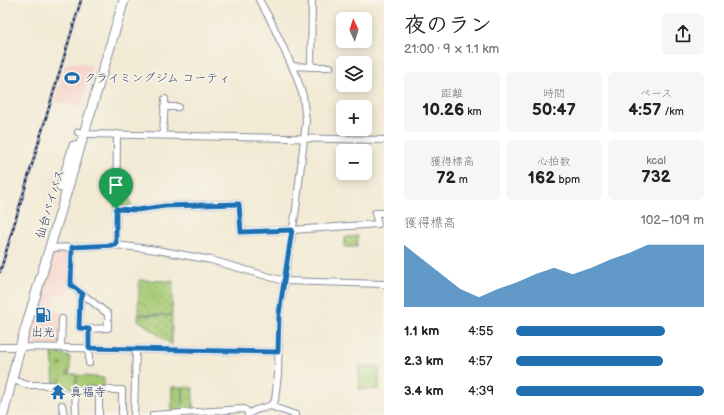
<!DOCTYPE html>
<html lang="ja">
<meta charset="utf-8">
<style>
body{margin:0;font-family:"Balsamiq Sans","Klee One",sans-serif;background:#f6f6f6;color:#222;height:100vh;display:flex;flex-direction:column;font-size:15px;white-space:nowrap}
*{box-sizing:border-box;margin:0}
p{font-size:13px;color:#767676}
.icon{flex:none;width:22px;height:22px;fill:none;stroke:currentColor;stroke-width:2;stroke-linecap:round;stroke-linejoin:round}
.map{position:relative;flex:1;overflow:hidden}
.sheet{display:flex;flex-direction:column;background:#fff;width:340px}
.sheet>*{flex:none}
.needle{width:26px;rotate:356deg}
.buttons{position:absolute;left:336px;top:12px;display:grid;gap:8px}
.buttons a{display:grid;place-items:center;width:36px;height:36px;border-radius:6px;background:#fff;box-shadow:0 2px 10px #0003;font-size:20px}
.pin{position:absolute;display:grid;place-items:center;width:34px;height:34px;color:#fff;margin:-41px -17px;border-radius:50% 50% 50% 0;rotate:-45deg;box-shadow:0 0 4px #0007}
.pin .icon{rotate:45deg}
.round{display:grid;place-items:center;flex:none;width:42px;height:42px;border-radius:6px;background:#f6f6f6}
.headline{display:flex;align-items:center;justify-content:space-between;height:68px;padding:0 20px}
h1{font-size:22px;font-weight:800;line-height:30px}
.figures{display:grid;grid-template-columns:repeat(3,1fr);gap:6px;height:68px;padding:4px 20px}
.figures div{display:grid;align-content:center;border-radius:6px;background:#f6f6f6;text-align:center}
.figures b{font-size:17px;font-weight:800}
.figures small{font-size:11px;font-weight:400}
.figures p{font-size:11px}
.chart{height:112px;padding:8px 20px}
.chart p{display:flex;justify-content:space-between}
.chart svg{width:100%;height:72px;margin-top:4px;fill:#1f6fb2;opacity:.7}
ul{padding:0 20px;list-style:none;font-size:13px}
li{display:grid;grid-template-columns:64px 48px 1fr;align-items:center;height:30px}
li i{height:10px;border-radius:5px;background:#1f6fb2}
main{display:flex;flex:1;min-height:0}
.map>svg:first-child{display:block}
</style>
<main>
<div class="map">
<svg width="384" height="415" viewBox="0 0 384 415">
<defs>
<pattern id="grass-dots" width="8" height="8" patternUnits="userSpaceOnUse"><rect width="8" height="8" fill="#a6ca73"/><path d="M2 2h.1M6 6h.1" fill="none" stroke="#86a462" stroke-width="1.8" stroke-linecap="round"/></pattern>
<pattern id="cemetery-stones" width="16" height="16" patternUnits="userSpaceOnUse"><rect width="16" height="16" fill="#a6ca73"/><path d="M2 7V4a2 2 0 0 1 4 0v3zM10 15v-3a2 2 0 0 1 4 0v3z" fill="#86a462"/></pattern>
</defs>
<rect width="100%" height="100%" fill="#f7f3e8"/>
<filter id="ink" filterUnits="userSpaceOnUse"><feTurbulence type="fractalNoise" baseFrequency=".025" numOctaves="2"/><feDisplacementMap in="SourceGraphic" scale="8" xChannelSelector="R" yChannelSelector="G"/><feConvolveMatrix kernelMatrix="1 2 1 2 8 2 1 2 1" color-interpolation-filters="sRGB"/></filter>
<filter id="wash" filterUnits="userSpaceOnUse"><feTurbulence type="fractalNoise" baseFrequency=".012" numOctaves="4" result="noise"/><feDisplacementMap in="SourceGraphic" scale="16" xChannelSelector="R" yChannelSelector="G"/><feGaussianBlur stdDeviation="0.9" result="paint"/><feColorMatrix in="noise" values="0 0 0 0 0 0 0 0 0 0 0 0 0 0 0 0 0 1.4 0 .05"/><feComposite in="paint" operator="in"/></filter>
<g filter="url(#wash)">
<rect width="100%" height="100%" fill="#f2ead4"/>
<g fill="#f7d1c8">
<polygon points="71,63 82,63 92,66 80,107 55,101 65,65"/>
<polygon points="54,249 67,249 70,252 68,295 55,295 54,311 60,312 60,344 57,346 26,346"/>
</g>
<g fill="url(#grass-dots)" stroke="#607c68">
<polygon points="358,236 357,247 344,247 345,237"/>
<polygon points="139,280 173,281 172,315 138,314"/>
<polygon points="138,315 172,316 172,345 138,320"/>
<polygon points="359,366 379,366 379,389 359,390"/>
<polygon points="172,387 183,387 183,405 183,387 193,388 193,410 171,412"/>
</g>
<polygon fill="url(#cemetery-stones)" stroke="#607c68" points="52,351 70,357 70,374 76,374 77,388 54,388"/>
<g fill="#a6ca73" stroke="#607c68">
<polygon points="126,189 132,207 119,207 119,190"/>
<polygon points="77,375 104,378 104,387 77,387"/>
</g>
</g>
<g filter="url(#ink)">
<g fill="none" stroke-linecap="round" stroke-linejoin="round">
<g stroke="#868c99" stroke-width="8">
<g id="minor">
<polyline points="292,66 311,67 312,0"/>
<polyline points="311,67 330,67"/>
<polyline points="164,107 178,107"/>
<polyline points="78,132 87,134 384,140"/>
<polyline points="163,134 165,99"/>
<polyline points="116,209 137,210 165,206 239,204 241,232 292,230 378,224 375,213 384,213"/>
<polyline points="116,245 117,134"/>
<polyline points="72,247 71,285 108,314 108,328 89,329 89,363"/>
<polyline points="50,248 116,245 157,250 211,260 284,281 384,284"/>
<polyline points="83,294 80,299 79,328 89,329"/>
<polyline points="0,347 15,347"/>
<polyline points="20,347 278,352"/>
<polyline points="61,347 62,319"/>
<polyline points="11,379 27,385 52,385"/>
<polyline points="62,405 64,415"/>
<polyline points="270,406 296,415"/>
<polyline points="76,415 75,390 122,390 122,415"/>
<polyline points="99,415 99,390"/>
<polyline points="134,415 136,349"/>
<polyline points="153,415 244,409 249,413"/>
<path d="M248,415C255,406 270,411 275,400L278,374L279,314L296,209L306,121L303,96L296,75L270,19L259,0"/>
</g>
</g>
<g stroke="#868c99" stroke-width="11">
<g id="highway">
<polyline points="61,187 74,146"/>
<polyline points="3,415 20,347 124,0"/>
</g>
</g>
<use href="#minor" stroke="#fff" stroke-width="6"/>
<use href="#highway" stroke="#fff" stroke-width="9"/>
<g stroke="#1b2f5e" stroke-width="2.5">
<polyline id="rail" points="0,272 81,0"/>
</g>
<use href="#rail" stroke="#f7f3e8" stroke-width="1" stroke-dasharray="3" stroke-linecap="butt"/>
</g>
</g>
<g fill="none" stroke-linecap="round" stroke-linejoin="round" filter="url(#ink)">
<g stroke="#fff" stroke-width="8">
<polygon id="route" points="239,204 241,232 292,230 279,314 278,352 89,348 89,329 79,328 80,299 83,294 71,285 72,247 116,245 116,209 137,210 165,206"/>
</g>
<use href="#route" stroke="#1f6fb2" stroke-width="5"/>
</g>
<defs>
<g id="stadium-bare" transform="scale(1.2)"><path d="M0-5a6.5 5 0 1 0 0 10a6.5 5 0 1 0 0-10ZM-3.5-1.8h7v3.6h-7Z" fill="#1f6fb2" stroke="#f7f3e8" stroke-width="2.5" paint-order="stroke"/></g>
<g id="fuel-bare" transform="scale(1.2)"><path d="M-5.5-6h7V0h2V4h1.3V-2.5L3-4.5l.8-.8L6-3V5H2.5V1h-1V6h-7ZM-4.2-4.7v3.2H.2V-4.7Z" fill="#1f6fb2" stroke="#f7f3e8" stroke-width="2.5" paint-order="stroke"/></g>
<g id="temple-bare" transform="scale(1.2)"><path d="M0-6L5-2H3V0L6.5 2.5H4V6H1.5V3h-3V6H-4V2.5H-6.5L-3 0V-2H-5Z" fill="#1f6fb2" stroke="#f7f3e8" stroke-width="2.5" paint-order="stroke"/></g>
</defs>
<g fill-rule="evenodd">
<use href="#stadium-bare" x="72" y="78"/>
<use href="#fuel-bare" x="43" y="315"/>
<use href="#temple-bare" x="58" y="392"/>
</g>
<g text-anchor="middle" stroke-width="3.5" stroke-linejoin="round" paint-order="stroke">
<g font-size="12" fill="#1b2f5e" stroke="#f7f3e8" text-anchor="start">
<text x="84" y="82">クライミングジム コーティ</text>
<text x="43" y="336" text-anchor="middle">出光</text>
<text x="70" y="396">真福寺</text>
</g>
<g font-size="12" fill="#1b2f5e" stroke="#f7f3e8">
<text transform="translate(50 204) rotate(-73)" y="4">仙台バイパス</text>
</g>
</g>
</svg>
<div class="buttons">
<a><svg class="needle" viewBox="-14 -14 28 28"><path d="M0-13l5 13h-10z" fill="#e53935"/><path d="M0 13l5-13h-10z" fill="#767676"/></svg></a>
<a><svg class="icon" aria-label="layers" viewBox="0 0 24 24"><path d="M12 4l9 5-9 5-9-5zM3 14l9 5 9-5"/></svg></a>
<a>+</a>
<a>−</a>
</div>
<div class="pin" style="left:116px;top:209px;background:#1e9e55"><svg class="icon" aria-label="arrive" viewBox="0 0 24 24"><path d="M6 21V4h12l-3 4 3 4H6"/></svg></div>
</div>
<section class="sheet">
<div class="headline"><div><h1>夜のラン</h1><p>21:00 · 9 × 1.1 km</p></div><a class="round"><svg class="icon" aria-label="share" viewBox="0 0 24 24"><path d="M12 15V3M7 8l5-5 5 5M5 13v7h14v-7"/></svg></a></div>
<div class="figures">
<div><p>距離</p><b>10.26<small> km</small></b></div>
<div><p>時間</p><b>50:47</b></div>
<div><p>ペース</p><b>4:57<small> /km</small></b></div>
</div>
<div class="figures">
<div><p>獲得標高</p><b>72<small> m</small></b></div>
<div><p>心拍数</p><b>162<small> bpm</small></b></div>
<div><p>kcal</p><b>732</b></div>
</div>
<div class="chart"><p><span>獲得標高</span>102–109 m</p>
<svg viewBox="0 0 160 44" preserveAspectRatio="none"><path d="M0 44V6L10 15L20 24L30 33L40 38L50 33L60 29L70 24L80 20L90 24L100 20L110 15L120 11L130 6L140 6L150 6L160 6V44z"/></svg>
</div>
<ul>
<li><b>1.1 km</b>4:55<i style="width:79%"></i></li>
<li><b>2.3 km</b>4:57<i style="width:78%"></i></li>
<li><b>3.4 km</b>4:39<i style="width:100%"></i></li>
</ul>
</section>
</main>
